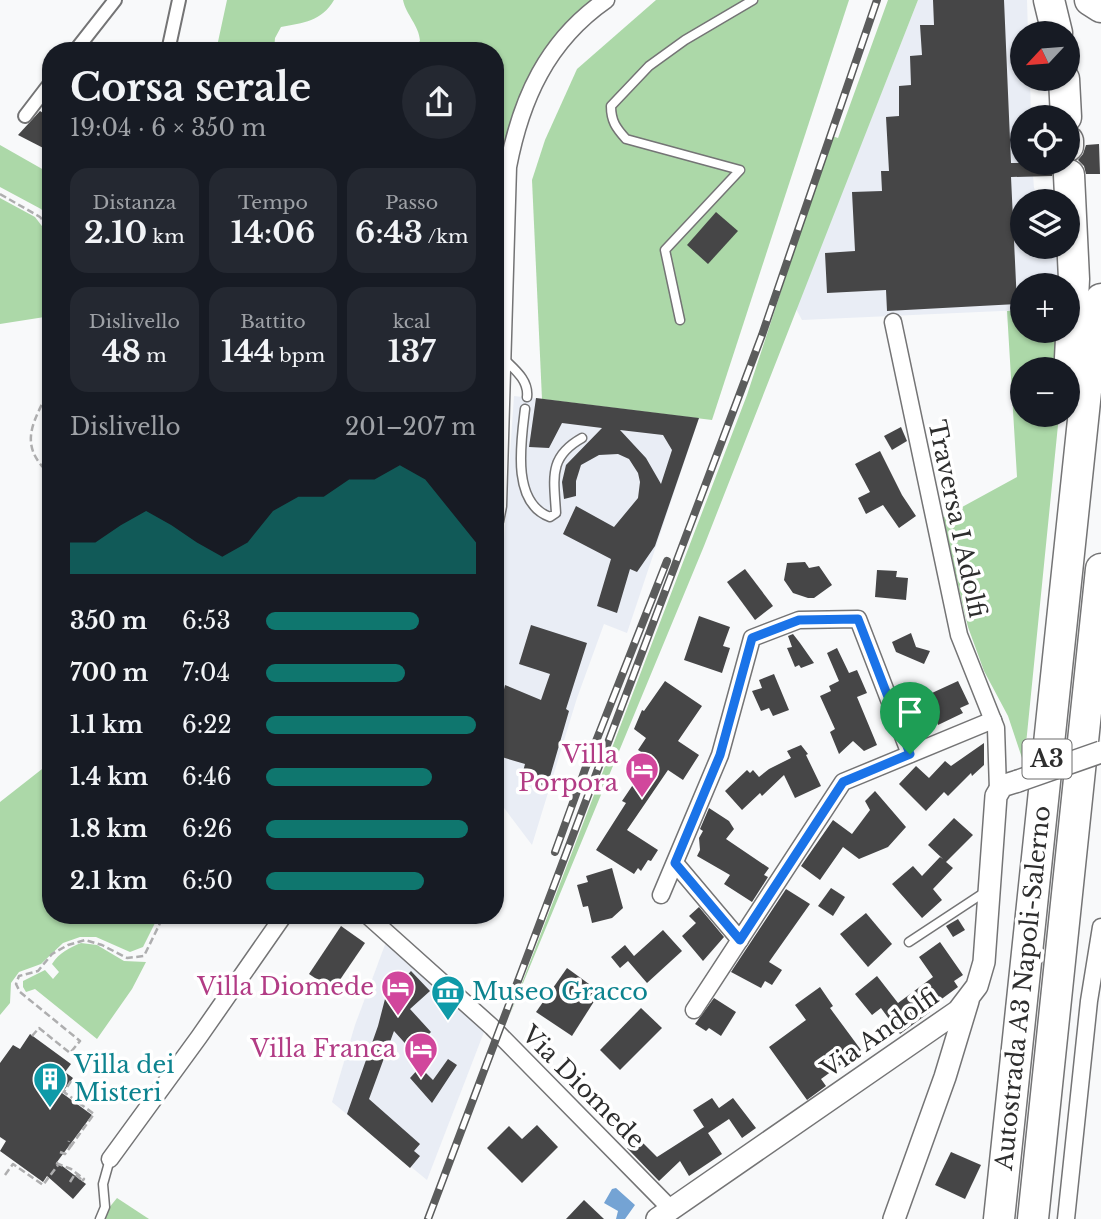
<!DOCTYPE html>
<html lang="it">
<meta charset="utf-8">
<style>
body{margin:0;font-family:"Libre Baskerville",serif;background:#242831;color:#f1f3f6;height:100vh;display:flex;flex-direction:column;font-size:26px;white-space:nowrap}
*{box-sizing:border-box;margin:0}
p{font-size:23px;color:#9ea1a6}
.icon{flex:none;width:38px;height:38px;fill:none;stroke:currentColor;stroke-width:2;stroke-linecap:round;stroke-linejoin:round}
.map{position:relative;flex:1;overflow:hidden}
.details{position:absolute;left:42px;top:42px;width:462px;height:882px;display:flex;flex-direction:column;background:#171b24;border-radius:28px;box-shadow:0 2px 5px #0004}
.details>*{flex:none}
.needle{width:46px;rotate:244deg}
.tools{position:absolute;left:1010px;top:21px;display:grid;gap:14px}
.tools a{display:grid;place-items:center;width:70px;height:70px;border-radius:50%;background:#171b24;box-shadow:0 2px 5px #0004;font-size:35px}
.pin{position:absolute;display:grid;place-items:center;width:60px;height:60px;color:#fff;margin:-72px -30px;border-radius:50% 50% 50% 0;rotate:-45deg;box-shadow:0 0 7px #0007}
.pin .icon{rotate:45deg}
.round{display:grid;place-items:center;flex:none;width:74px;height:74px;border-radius:37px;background:#242831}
.summary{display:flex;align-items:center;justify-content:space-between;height:119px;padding:0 28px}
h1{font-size:38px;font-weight:800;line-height:52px}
.metrics{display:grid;grid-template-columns:repeat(3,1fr);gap:10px;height:119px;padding:7px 28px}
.metrics div{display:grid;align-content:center;border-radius:18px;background:#242831;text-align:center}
.metrics b{font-size:30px;font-weight:800}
.metrics small{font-size:19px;font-weight:400}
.metrics p{font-size:19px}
.chart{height:196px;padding:14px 28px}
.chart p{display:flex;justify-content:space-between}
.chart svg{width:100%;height:126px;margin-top:7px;fill:#0f766e;opacity:.7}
ul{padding:0 28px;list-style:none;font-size:23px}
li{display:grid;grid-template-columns:112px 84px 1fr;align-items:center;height:52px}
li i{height:18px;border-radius:9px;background:#0f766e}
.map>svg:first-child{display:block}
</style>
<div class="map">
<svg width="1101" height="1219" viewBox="0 0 1101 1219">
<rect width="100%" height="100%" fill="#f8f9fa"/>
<g fill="#e9edf5">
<polygon points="918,0 1027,0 1028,33 1022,33 1022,79 1030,79 1031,117 1022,117 1022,163 1032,163 1034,188 1040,201 1022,201 1022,247 1060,247 1062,285 1022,285 1022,310 802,320 796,309"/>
<polygon points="514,396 699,418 627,633 604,624 577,698 532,845 495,796 495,596 502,570"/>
<polygon points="386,942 484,1032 427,1180 332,1102 355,1025"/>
</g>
<g fill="#acd8a8">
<path d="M227,0H334C322,21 303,23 281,27L275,38L274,51H216Z"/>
<path d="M403,0H594L584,6L564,26L542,59L506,140L495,454V51H411L420,41C419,25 406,15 403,0Z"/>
<polygon points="656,0 849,0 712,420 542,399 532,180 545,140 577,69"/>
<polygon points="888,0 918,0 704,546 509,1017 747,395 832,136 838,138"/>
<polygon points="0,145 51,174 51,219 41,209 0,187"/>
<polygon points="0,198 35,217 51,238 51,316 0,324"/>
<polygon points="1022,310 1022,331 1057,331 1059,369 1022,369 1022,415 1059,415 1024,764 1008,716 984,671 968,627 942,518 1017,477 1007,311"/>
<polygon points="51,762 51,915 159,915 143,947 130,952 96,937 80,937 63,943 41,964 19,972 11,983 10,1003 0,1015 0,802"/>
<path d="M81,943L97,945L124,961L146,962L132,989L97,1039L35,989L26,992L23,987V981L45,970L53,979L59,972L52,964C60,952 69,948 81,943Z"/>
<polygon points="117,1198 149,1219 100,1219"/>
</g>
<polygon fill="#74a3d4" points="616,1188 635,1205 625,1219 616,1219 618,1211 604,1203 612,1189"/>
<g fill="#464647" fill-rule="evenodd">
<polygon points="933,0 1004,0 1011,163 1057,163 1052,176 1011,177 1017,304 887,311 886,290 827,293 825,253 855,251 852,192 882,191 881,171 889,171 886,117 899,116 899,86 911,85 910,56 922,55 920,25 934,25"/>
<polygon points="40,111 51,118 51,152 18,135"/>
<polygon points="1099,144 1100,174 1086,174 1084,166 1078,160 1083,154 1086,145"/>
<polygon points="716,212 738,231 708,264 687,245"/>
<path d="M536,398L699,418L655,546L637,572L630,569L617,613L597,606L611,559L563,534L576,506L614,527L638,498L640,482L638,473L629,459L618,454L599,455L581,465L576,481V496L564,499L562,482L566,465L602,428L562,423L549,448L529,447ZM620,430L663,435L672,450L661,484L646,458Z"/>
<polygon points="901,427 907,441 892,450 884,436"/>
<polygon points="880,451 902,495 916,516 899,528 883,505 866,514 858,498 870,492 855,464"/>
<polygon points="805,562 809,568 819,566 832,585 814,598 808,598 793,593 784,580 787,563"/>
<polygon points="745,569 773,606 755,620 727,582"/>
<polygon points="877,570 897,571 896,577 908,578 906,600 875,597"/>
<polygon points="699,616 730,627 723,646 730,648 722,673 684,660"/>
<polygon points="531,625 587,643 566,709 569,711 547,787 521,779 525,764 495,755 495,729 505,685 541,700 550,674 519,664"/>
<polygon points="911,633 916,647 930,651 924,664 896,652 892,642"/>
<polygon points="793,634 800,643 814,663 801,668 799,665 795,667 787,648 792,647 788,636"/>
<polygon points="837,648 849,673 857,670 867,693 857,697 877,745 864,751 853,741 839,754 830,732 835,729 820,696 831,691 829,686 839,681 827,653"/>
<polygon points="774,674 789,710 773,716 769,708 761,711 752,691 762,688 759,680"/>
<polygon points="665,681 702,706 678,741 699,755 683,780 668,770 627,830 658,850 651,861 648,860 641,871 638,868 634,874 596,850 626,803 622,801 651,758 638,750 646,738 634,729 642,710 644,711"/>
<polygon points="958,681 969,704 960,708 963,713 938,725 937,722 916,731 906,706 903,707 898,694 915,687 908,704"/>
<polygon points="984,743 984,765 972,776 971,773 948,796 944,792 926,811 899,784 916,766 929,778 945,761 951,766"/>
<polygon points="801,745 808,754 806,755 821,786 795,798 784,775 762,796 760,793 742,810 725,791 747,770 750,773 753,770 759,777 769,769 791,758 787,751"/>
<polygon points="875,791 906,827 888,847 859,859 843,847 820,880 801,866 833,820 852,834 870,810 865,801"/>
<polygon points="709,808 729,821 734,829 726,839 769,868 764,875 768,877 752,902 724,884 730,875 697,856 700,850 699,838 703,831 700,829"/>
<polygon points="954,818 973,835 946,862 953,868 933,889 942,900 922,918 892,884 913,866 922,876 940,857 943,859 928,845"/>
<polygon points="612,868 623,908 612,918 592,923 588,906 583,907 577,885 588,882 586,876"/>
<polygon points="831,888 845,897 833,916 818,906"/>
<polygon points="786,889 810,904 769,962 782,970 772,985 765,981 761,988 731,972"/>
<polygon points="699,907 724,937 703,961 682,936 696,923 689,916"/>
<polygon points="866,913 892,944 868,967 840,934"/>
<polygon points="958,919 965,930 953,937 946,926"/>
<polygon points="341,926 365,943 333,990 309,974"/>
<polygon points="663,930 682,951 647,983 628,961 620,968 611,957 625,945 634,956"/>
<polygon points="940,942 963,975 954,981 958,987 928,1009 930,1012 900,1034 881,1008 872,1015 855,994 877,976 898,1003 933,977 919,957"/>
<polygon points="567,968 600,992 572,1036 536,1012"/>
<polygon points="411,971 430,991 410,1009 431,1032 412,1051 394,1031 369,1099 420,1144 414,1151 420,1156 410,1168 347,1114 378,1026 385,999"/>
<polygon points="820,987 833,1006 830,1008 861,1050 821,1079 826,1086 807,1100 769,1047 806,1020 795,1005"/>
<polygon points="714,998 736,1012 721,1036 709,1028 706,1031 695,1024"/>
<polygon points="641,1008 662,1028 620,1070 600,1050"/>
<polygon points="30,1034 71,1064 65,1072 73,1078 62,1093 92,1115 57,1162 86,1184 73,1199 47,1176 43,1182 0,1151 6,1141 0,1137 0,1063 13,1045 20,1049"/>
<polygon points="448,1059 457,1065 432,1103 410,1078 420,1067 433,1080"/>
<polygon points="712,1098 719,1108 733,1098 756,1128 742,1138 729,1119 708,1133 722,1154 689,1176 680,1161 659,1181 627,1148 638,1138 657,1157 704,1127 706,1130 693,1110"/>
<polygon points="537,1125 558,1147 522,1183 487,1148 509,1126 522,1139"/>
<polygon points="951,1152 981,1165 965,1199 935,1185"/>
<polygon points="584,1200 604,1219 566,1219"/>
</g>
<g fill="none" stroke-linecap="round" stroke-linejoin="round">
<g stroke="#747475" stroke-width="11">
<g id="service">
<path d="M680,320L665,250L740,170L626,139C616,128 611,121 611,106L649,66L685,40L753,0"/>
<path d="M503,358C514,369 529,380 527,397"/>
<path d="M525,409C521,442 511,503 550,517L556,513C554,478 548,457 582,438"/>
<polyline points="909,942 985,892"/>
<polyline points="100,1219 105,1207 103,1184 110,1159"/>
</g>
</g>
<g stroke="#747475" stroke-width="16">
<g id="pedestrian">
<polyline points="75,51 115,0"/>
<polyline points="168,51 179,0"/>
<polyline points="25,116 51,82"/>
</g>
</g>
<g stroke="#747475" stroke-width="19">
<g id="minor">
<polyline points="893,322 959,635 996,728 998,790"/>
<path d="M495,521L498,506L508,167C521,99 547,41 606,0"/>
<polyline points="675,863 740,940"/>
<polyline points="661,895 720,755 752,638 799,620 858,619 910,754"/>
<polyline points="367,915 492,1027 671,1209"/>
<polyline points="694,1010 843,782 993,720"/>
<polyline points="110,1159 199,1037 284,915"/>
<polyline points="1066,1219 1089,1001 1101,927"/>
</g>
</g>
<g stroke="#747475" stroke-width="24">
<g id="tertiary">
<polyline points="657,1219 958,1011 977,986 984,962 996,796 1002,786 1018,781"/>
<polyline points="894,1219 945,1077 968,1001"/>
</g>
</g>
<g stroke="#747475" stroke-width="33">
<g id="motorway">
<polyline points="1049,0 1057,33"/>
<polyline points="1090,0 1101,7"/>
<polyline points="1064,79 1066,117"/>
<polyline points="1068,141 1068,146"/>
<polyline points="1068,398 1074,279 1069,175"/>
<polyline points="999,1219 1087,382 1101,299"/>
<polyline points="1033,1219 1101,569"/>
</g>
</g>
<g stroke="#aeaeaf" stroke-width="2.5" stroke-dasharray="7 3.5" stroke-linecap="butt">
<polyline points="0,194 40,217 51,229"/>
<path d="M51,386C35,420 15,444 51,475"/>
<polyline points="32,1036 39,1028 70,1053 80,1041 20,992 16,984 19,976 38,971 52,954 68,945 85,940 102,945 127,958 144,956 164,915"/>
<polyline points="71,1081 64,1092 94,1114 71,1146"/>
<polyline points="60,1152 65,1154 71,1146 68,1143 69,1141"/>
<polyline points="56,1163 71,1169 84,1179 82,1181"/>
<polyline points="5,1175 13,1164 43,1185 58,1165"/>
<polyline points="70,1182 75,1174 82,1180"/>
</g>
<use href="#service" stroke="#fff" stroke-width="8"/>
<use href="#pedestrian" stroke="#fff" stroke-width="12"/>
<use href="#minor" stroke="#fff" stroke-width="16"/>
<use href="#tertiary" stroke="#fff" stroke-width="21"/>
<use href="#motorway" stroke="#fff" stroke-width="30"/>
<g stroke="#5b5c5c" stroke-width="8">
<g id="rail">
<polyline points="555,852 587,764 667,561"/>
<polyline points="428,1219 762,335 877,0"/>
</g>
</g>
<use href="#rail" stroke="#fff" stroke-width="5" stroke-dasharray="16" stroke-linecap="butt"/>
<g stroke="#747475" stroke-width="24" stroke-linecap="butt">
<polyline id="tertiary-bridge" points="1018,781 1101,752"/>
</g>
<use href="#tertiary-bridge" stroke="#fff" stroke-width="21"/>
</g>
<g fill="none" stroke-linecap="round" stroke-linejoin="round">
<g stroke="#fff" stroke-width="14">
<polygon id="route" points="858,619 910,754 843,782 740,940 675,863 720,755 752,638 799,620"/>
</g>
<use href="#route" stroke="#1a73e8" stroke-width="9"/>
</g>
<defs>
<g id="hotel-pin" transform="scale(1.75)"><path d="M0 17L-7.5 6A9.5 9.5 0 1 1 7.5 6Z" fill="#d1479c" stroke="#fff"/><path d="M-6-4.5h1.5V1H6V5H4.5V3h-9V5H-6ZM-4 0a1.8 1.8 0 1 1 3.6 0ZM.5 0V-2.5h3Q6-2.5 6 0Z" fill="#fff"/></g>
<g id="museum-pin" transform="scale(1.75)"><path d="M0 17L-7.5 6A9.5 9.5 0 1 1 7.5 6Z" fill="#0f9aa8" stroke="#fff"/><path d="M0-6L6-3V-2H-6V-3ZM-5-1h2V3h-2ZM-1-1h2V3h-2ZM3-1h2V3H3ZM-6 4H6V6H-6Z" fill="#fff"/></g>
<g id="building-pin" transform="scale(1.75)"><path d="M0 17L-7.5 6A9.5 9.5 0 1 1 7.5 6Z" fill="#0f9aa8" stroke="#fff"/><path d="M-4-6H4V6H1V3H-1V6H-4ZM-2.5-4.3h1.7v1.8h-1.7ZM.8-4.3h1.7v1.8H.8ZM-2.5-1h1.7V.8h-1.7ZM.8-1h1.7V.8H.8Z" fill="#fff"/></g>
</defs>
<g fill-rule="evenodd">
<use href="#hotel-pin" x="642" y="769"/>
<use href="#hotel-pin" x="398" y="987"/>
<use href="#museum-pin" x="448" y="992"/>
<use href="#hotel-pin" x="421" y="1049"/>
<use href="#building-pin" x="50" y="1079"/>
</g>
<g text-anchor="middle" stroke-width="7" stroke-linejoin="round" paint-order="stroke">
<rect fill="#fff" stroke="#6d6d6d" stroke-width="2" x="1022.5" y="739.5" width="49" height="39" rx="5"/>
<g font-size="23" font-weight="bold" fill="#2e2e2e">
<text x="1047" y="767">A3</text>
</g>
<g font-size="24" fill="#2e2e2e" stroke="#fff">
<text transform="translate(957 519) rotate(78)" y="8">Traversa I Adolfi</text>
<text transform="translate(1023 988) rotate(-84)" y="8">Autostrada A3 Napoli-Salerno</text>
<text transform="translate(880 1033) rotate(-35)" y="8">Via Andolfi</text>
<text transform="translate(583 1087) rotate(45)" y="8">Via Diomede</text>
</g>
<g font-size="24" fill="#b23c85" stroke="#fff" text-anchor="end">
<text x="618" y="763">Villa<tspan x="618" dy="28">Porpora</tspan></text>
<text x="374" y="995">Villa Diomede</text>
<text x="396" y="1057">Villa Franca</text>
</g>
<g font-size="24" fill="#0d838f" stroke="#fff" text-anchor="start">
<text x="472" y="1000">Museo Gracco</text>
<text x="74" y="1073">Villa dei<tspan x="74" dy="28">Misteri</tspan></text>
</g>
</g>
</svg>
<div class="tools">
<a><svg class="needle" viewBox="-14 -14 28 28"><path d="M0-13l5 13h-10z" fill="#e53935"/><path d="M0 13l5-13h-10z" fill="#9ea1a6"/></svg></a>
<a><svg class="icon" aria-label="locate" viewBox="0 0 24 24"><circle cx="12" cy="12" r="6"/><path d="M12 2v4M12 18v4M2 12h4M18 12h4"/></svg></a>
<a><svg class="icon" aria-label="layers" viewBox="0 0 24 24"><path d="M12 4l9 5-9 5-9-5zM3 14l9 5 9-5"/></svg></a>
<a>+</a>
<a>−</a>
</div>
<div class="pin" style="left:910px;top:754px;background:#1e9e55"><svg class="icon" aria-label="arrive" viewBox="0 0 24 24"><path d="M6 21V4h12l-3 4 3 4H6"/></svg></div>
<section class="details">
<div class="summary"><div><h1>Corsa serale</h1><p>19:04 · 6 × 350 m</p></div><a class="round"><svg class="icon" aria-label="share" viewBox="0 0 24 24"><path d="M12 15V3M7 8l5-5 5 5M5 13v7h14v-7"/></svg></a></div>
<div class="metrics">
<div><p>Distanza</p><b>2.10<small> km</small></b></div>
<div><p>Tempo</p><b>14:06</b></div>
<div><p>Passo</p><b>6:43<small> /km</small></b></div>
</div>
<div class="metrics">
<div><p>Dislivello</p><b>48<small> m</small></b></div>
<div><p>Battito</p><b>144<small> bpm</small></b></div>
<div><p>kcal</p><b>137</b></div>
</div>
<div class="chart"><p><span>Dislivello</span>201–207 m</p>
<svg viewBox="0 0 160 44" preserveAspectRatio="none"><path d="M0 44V33L10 33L20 27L30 22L40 27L50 33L60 38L70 33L80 22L90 17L100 17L110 11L120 11L130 6L140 11L150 22L160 33V44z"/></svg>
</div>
<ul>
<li><b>350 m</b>6:53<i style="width:73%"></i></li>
<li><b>700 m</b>7:04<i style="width:66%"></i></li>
<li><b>1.1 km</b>6:22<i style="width:100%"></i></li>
<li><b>1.4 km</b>6:46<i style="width:79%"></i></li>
<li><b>1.8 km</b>6:26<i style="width:96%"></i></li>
<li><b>2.1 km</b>6:50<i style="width:75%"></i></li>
</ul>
</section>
</div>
